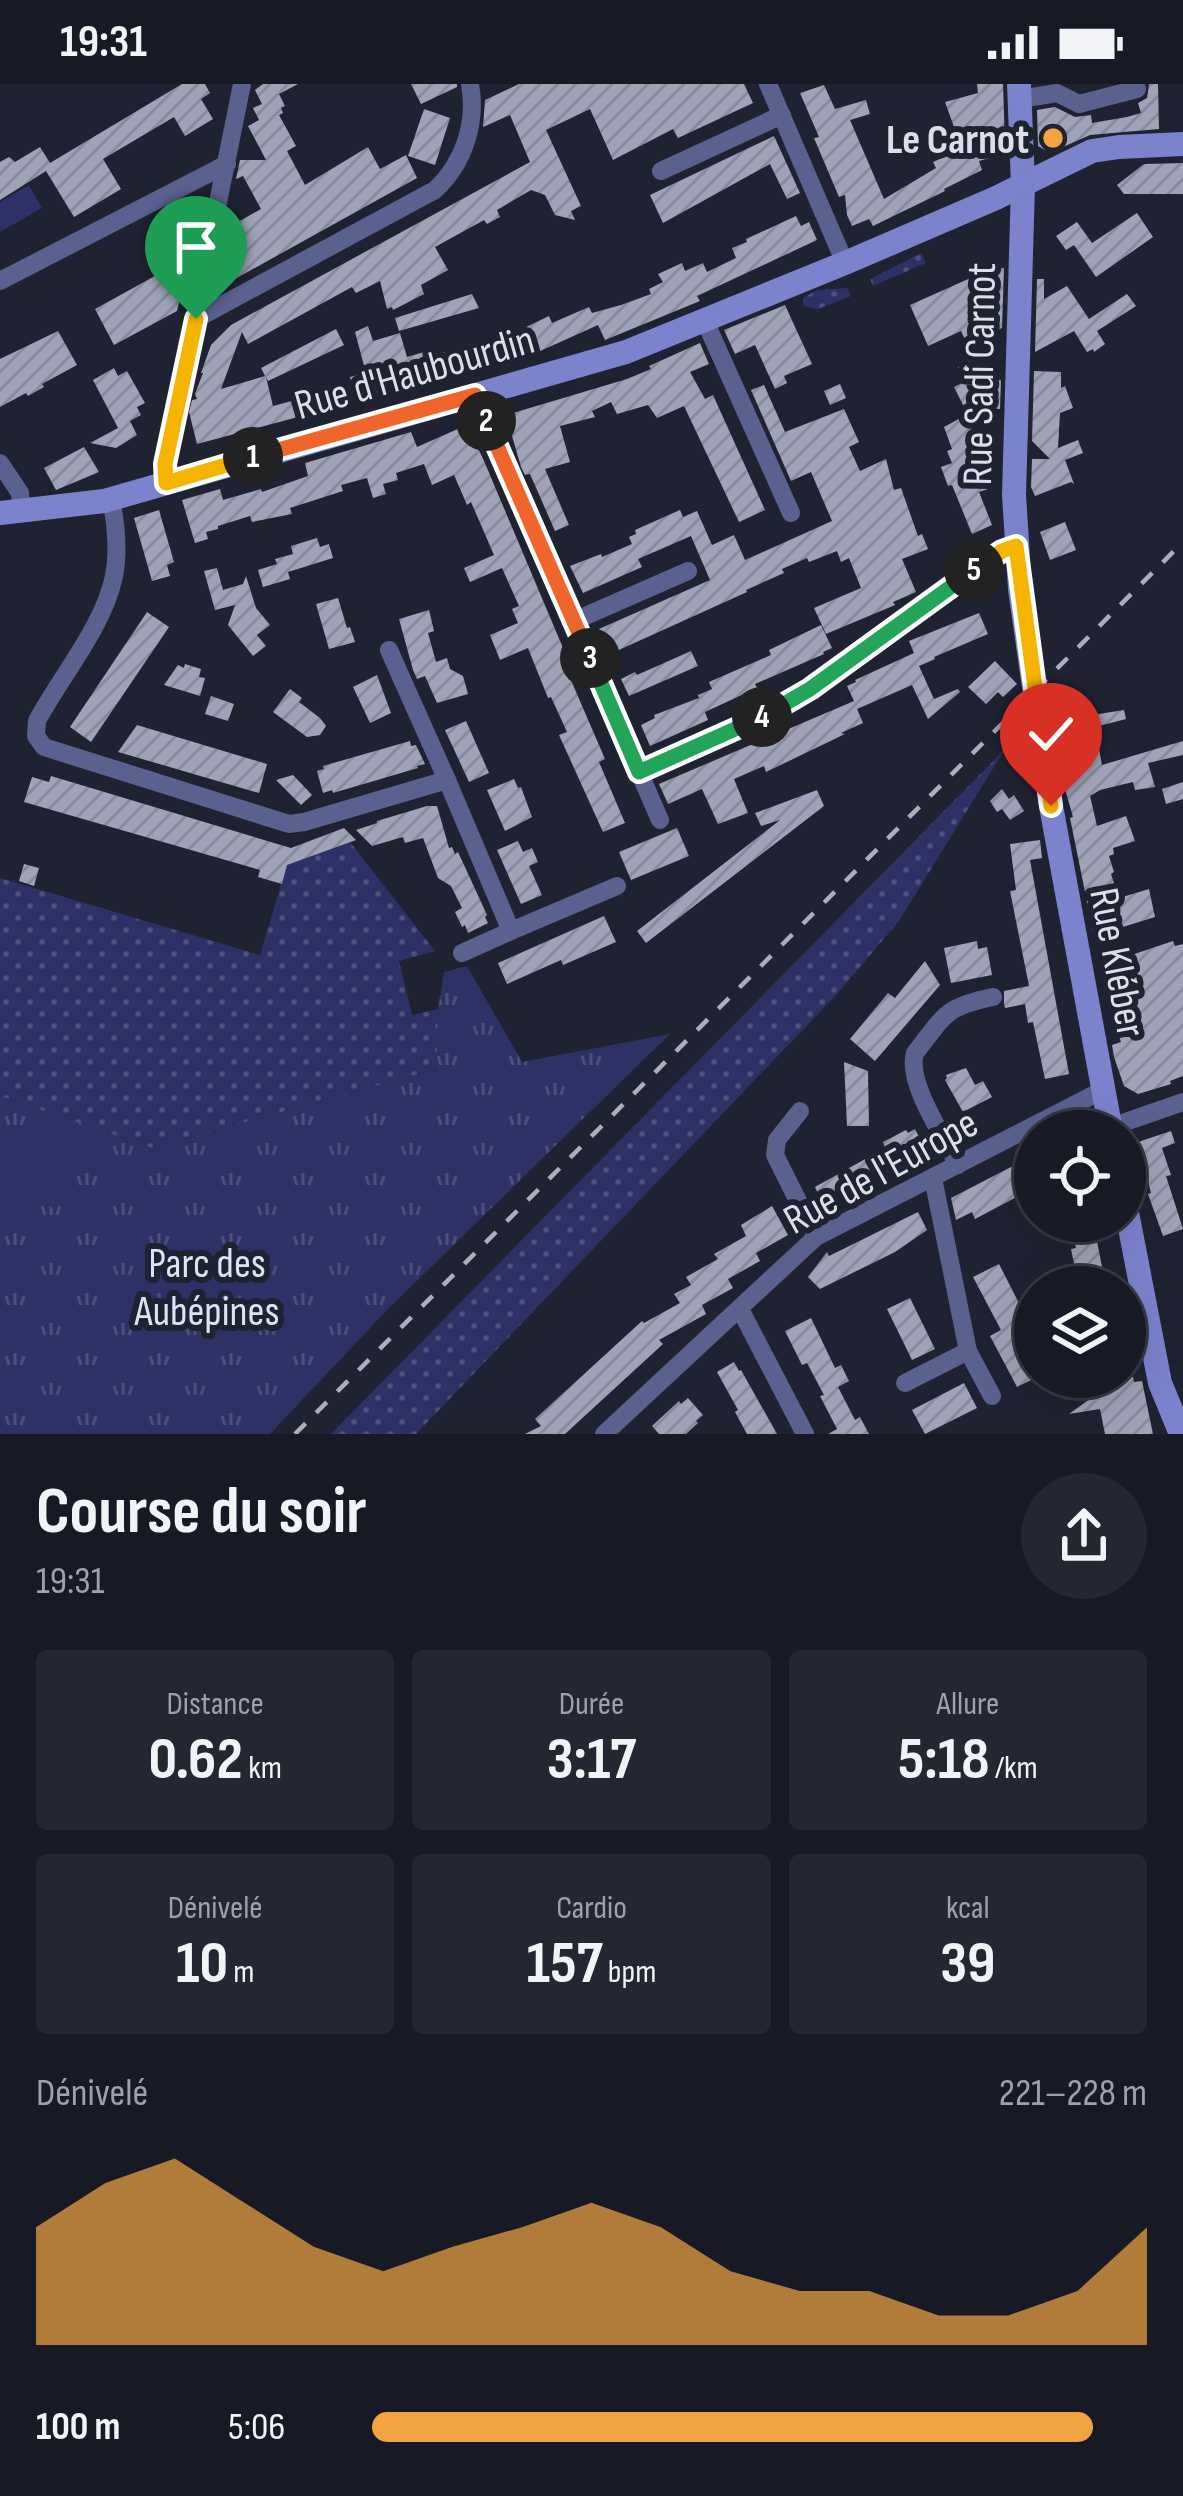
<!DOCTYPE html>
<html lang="fr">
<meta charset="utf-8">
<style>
body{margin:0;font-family:"Sofia Sans Condensed",sans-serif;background:#242732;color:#f1f3f6;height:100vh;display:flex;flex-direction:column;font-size:45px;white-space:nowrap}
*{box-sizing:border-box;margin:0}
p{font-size:39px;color:#9ea1a7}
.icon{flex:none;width:66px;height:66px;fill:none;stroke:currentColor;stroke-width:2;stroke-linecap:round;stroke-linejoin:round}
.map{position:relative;height:1350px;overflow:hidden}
.sheet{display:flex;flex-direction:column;background:#171a25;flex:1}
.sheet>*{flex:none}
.tools{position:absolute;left:1014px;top:1026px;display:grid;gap:24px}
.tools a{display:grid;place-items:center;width:132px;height:132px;border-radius:50%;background:#171a25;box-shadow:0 12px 48px #0002,0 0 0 3px #363842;font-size:60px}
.pin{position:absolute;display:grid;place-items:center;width:102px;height:102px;color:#fff;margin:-123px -51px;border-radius:50% 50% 50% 0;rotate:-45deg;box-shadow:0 0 12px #0007}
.pin .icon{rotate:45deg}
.km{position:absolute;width:60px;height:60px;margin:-30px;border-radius:50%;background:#222;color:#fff;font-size:33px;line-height:60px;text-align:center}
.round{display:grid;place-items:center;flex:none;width:126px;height:126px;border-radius:63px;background:#242732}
.overview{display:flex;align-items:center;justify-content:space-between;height:204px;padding:0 36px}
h1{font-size:66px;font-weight:700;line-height:90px}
.stats{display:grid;grid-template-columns:repeat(3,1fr);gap:18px;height:204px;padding:12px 36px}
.stats div{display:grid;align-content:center;border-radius:12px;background:#242732;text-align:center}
.stats b{font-size:60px;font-weight:700}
.stats small{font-size:33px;font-weight:400}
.stats p{font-size:33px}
.chart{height:336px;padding:24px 36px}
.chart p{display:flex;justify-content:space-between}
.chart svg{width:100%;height:216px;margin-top:12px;fill:#f3a442;opacity:.7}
ul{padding:0 36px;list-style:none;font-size:39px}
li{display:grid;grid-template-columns:192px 144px 1fr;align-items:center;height:90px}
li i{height:30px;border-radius:15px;background:#f3a442}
.status{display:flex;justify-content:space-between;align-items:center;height:84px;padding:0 60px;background:#171a25;direction:ltr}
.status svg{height:33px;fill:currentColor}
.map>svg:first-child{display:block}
</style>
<div class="status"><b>19:31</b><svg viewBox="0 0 49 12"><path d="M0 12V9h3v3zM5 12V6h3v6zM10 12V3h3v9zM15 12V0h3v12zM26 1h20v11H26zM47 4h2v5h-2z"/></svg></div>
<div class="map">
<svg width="1183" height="1350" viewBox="0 0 1183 1350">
<defs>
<pattern id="grass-dots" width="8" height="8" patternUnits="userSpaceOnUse" patternTransform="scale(3)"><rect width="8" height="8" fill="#2e3165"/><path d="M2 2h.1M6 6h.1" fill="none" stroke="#4c4e7b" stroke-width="1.8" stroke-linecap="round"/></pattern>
<pattern id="park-tufts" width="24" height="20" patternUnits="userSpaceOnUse" patternTransform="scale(3)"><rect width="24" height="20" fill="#2e3165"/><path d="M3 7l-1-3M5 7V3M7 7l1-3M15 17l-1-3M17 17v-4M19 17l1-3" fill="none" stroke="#4c4e7b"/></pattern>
<pattern id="building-hatch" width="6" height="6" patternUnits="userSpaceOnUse" patternTransform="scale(3)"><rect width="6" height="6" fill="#a0a3b8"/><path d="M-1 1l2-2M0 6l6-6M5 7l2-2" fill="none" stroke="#888b9c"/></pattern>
</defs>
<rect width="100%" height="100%" fill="#1f2231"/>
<g fill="url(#grass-dots)">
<polygon points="921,169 926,179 873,202 870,195"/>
<polygon points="848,204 851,212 818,225 803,222 803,214 817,206"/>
<polygon points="1005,665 899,837 837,910 416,1350 331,1350"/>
<polygon points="350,758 435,867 399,877 412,931 438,925 437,985 152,1064 0,1012 0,794 260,871 287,781"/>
</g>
<polygon fill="url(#park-tufts)" points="467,882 522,978 670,950 387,1226 270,1350 0,1350 0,1012 152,1064 437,985 438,925 444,888"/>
<g fill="#2e3165">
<polygon points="29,101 42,124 0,148 0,118"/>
<polygon points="0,1040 70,1060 54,1124 0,1108"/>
</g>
<g fill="url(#building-hatch)">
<polygon points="182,0 205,0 210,9 201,15 213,35 185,52 174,33 103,75 121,105 74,133 46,87 0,116 0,78 9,73 15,78 40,63 50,79"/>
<polygon points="263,0 298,0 279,10 285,22 281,24 283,29 279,31 296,62 287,67 305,101 368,63 380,85 406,71 417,94 235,195 234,193 225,197 218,184 228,178 223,170 247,157 225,153 227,144 261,125 243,92 236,95 240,76 266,76 248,42 259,36 253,24 262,20 255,6"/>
<polygon points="411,0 457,0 457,3 421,20"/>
<polygon points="519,0 744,0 753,19 678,54 673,45 613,76 590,25 546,46 581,122 571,127 575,136 555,131 545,111 531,106 497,126 500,133 487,140 484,136 435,163 448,186 421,201 424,210 393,226 392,223 387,225 380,197 356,209 352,203 248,260 242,248 221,305 265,292 261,284 336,245 344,261 268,297 266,293 273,322 352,301 350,293 366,289 355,248 368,242 373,257 400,249 407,273 424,268 426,274 487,255 489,261 549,232 552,239 589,223 592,229 621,221 651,210 649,205 663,198 658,190 682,179 685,187 703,179 707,188 736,174 732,164 747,158 746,155 796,132 801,142 809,138 817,156 697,212 700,217 605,256 598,241 507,282 504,277 416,304 373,313 197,360 189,328 192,316 197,315 195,310 203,289 201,289 211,261 231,241 530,78 510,31 483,43 485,16"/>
<polygon points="977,0 1003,0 1005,62 987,67 990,74 979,77 982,86 944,105 945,107 873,142 869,135 852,142 847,131 845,111 839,113 814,54 819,53 800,9 824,1 835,25 866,16 870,30 850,36 884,115 936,84 933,78 962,65 945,18 978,9"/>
<polygon points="1149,0 1158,0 1159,45 1090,51 1063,63 1045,66 1038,62 1037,26 1055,23 1075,33 1091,31 1092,39 1127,33 1141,29 1138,19 1147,14"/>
<polygon points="424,25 450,34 435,81 408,72"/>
<polygon points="774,52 800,109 787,115 770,80 663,139 650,111"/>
<polygon points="1183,79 1183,110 1124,110 1117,101 1144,80"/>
<polygon points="189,115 193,122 183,127 190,141 178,148 186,163 178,167 187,183 177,227 114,261 95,225 164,187 158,178 162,176 154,162 166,155 159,141 169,135 165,127"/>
<polygon points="1137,129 1153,153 1096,193 1074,161 1066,166 1056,152 1077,138 1092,159"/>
<polygon points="993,184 1004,184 1002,244 967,260 961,247 928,262 910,221"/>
<polygon points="1037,195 1044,195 1044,215 1067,202 1089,235 1127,210 1136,222 1097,247 1105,260 1094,268 1093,265 1087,268 1074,247 1035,268"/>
<polygon points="472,210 479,224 399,247 395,234"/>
<polygon points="785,221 812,280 784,292 787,299 775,305 755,261 735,270 724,246"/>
<polygon points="58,247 77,281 42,300 44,303 28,312 26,309 0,323 0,275"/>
<polygon points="700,259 709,280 690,288 705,315 713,311 765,426 739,438 684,322 657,334 648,321 617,330 611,318 592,327 595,333 560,342 570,378 545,385 569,441 555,447 530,390 525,391 521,383 506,331 627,295 651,285 649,282"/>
<polygon points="973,275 984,296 1001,296 1000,325 964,323 954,303 966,297 958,283"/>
<polygon points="114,284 118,292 127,287 145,319 137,323 141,331 130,337 137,351 116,364 90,359 118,344 93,296"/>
<polygon points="1034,287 1061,288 1061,304 1065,302 1073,324 1060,329 1058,364 1078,356 1083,369 1065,376 1074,400 1071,398 1035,412 1031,403 1032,375 1050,375 1032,357"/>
<polygon points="840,300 846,314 830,321 824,307"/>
<polygon points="764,301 785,348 844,325 859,358 849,363 860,387 886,375 894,406 901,404 918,452 922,450 928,465 902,475 916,508 893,518 895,521 826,550 814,524 861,504 849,474 841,478 837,467 809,478 807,474 782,485 784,489 746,506 747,508 610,570 599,545 710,496 691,452 638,475 642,483 583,509 570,482 601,470 602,473 632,460 629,453 636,450 635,446 680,426 683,433 697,427 712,461 734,451 745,476 832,437 811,388 791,397 751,306"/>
<polygon points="966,331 987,380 984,381 986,388 982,389 988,405 979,408 992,441 972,450 952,401 948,402 941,383 952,379 947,367 952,365 944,343"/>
<polygon points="460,344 466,358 470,357 473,364 477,362 484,377 566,571 561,573 605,675 599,678 625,739 603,748 559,651 567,648 551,613 548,614 528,564 500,576 490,551 518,539 512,525 519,522 502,484 470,498 464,484 494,471 471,418 467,421 454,391 432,401 424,380 396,389 398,396 383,400 386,410 373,414 367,394 341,401 343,407 290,424 292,430 252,438 250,432 218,442 218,445 206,448 208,455 195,459 182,416 220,405 223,416 261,405 262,408 308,392 305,379 411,348 417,363"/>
<polygon points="84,363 99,388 56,406 44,384"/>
<polygon points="159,426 174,478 167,481 170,492 152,497 134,434"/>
<polygon points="1065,438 1076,466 1050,476 1040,448"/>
<polygon points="317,454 320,463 329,460 333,474 288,488 290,495 263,503 258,486 277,480 275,475 293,470 291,462"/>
<polygon points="217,484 223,506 243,500 246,492 256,524 270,541 257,551 266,562 253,572 228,541 235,521 215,526 204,487"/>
<polygon points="338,514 347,544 350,543 355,558 329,565 316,520"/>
<polygon points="429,526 434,547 428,549 436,578 447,574 450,585 463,592 468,610 437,619 425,592 417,595 413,586 399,535"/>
<polygon points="147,528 169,543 91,658 70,643"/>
<polygon points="979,529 988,550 934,573 935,575 919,582 934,615 958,605 960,608 928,635 912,601 857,625 863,639 841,649 845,650 766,688 764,682 734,695 748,729 718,740 702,705 668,720 659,700 854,617 847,602 856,598 855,596 914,569 909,557"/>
<polygon points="821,541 832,564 823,568 824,570 755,600 757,604 705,628 708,636 650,662 641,641 655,634 654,631 699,614 698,611 712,605 709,598 771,571 769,566"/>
<polygon points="691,567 698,582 629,612 621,595 635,588 637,591"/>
<polygon points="995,577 1017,600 1003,613 998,608 986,620 968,603"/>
<polygon points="185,580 201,585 199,593 205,594 200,612 164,601 178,581 184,584"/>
<polygon points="377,591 391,629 370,639 353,603"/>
<polygon points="290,605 302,614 299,618 320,634 326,642 320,651 307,653 273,628"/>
<polygon points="211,612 234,620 228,637 205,630"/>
<polygon points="1124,626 1126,635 1095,643 1102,681 1183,657 1183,671 1148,679 1155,703 1135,706 1133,698 1100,706 1090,712 1097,742 1126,732 1135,757 1113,764 1114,770 1109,772 1114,788 1111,790 1119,814 1149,805 1155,833 1094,852 1070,734 1073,733 1065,705 1055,637"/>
<polygon points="466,637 489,689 469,698 445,646"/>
<polygon points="137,641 267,680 259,709 118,668"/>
<polygon points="410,657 411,662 416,661 425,680 417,682 418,684 333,709 332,706 323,709 317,687 324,685 323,682"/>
<polygon points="293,691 312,711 301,721 276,696"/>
<polygon points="51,692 291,764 344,744 356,756 287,781 282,800 258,793 260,786 24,718 32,693 49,698"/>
<polygon points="514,695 518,704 521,703 532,733 505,747 487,706"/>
<polygon points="1183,698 1183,715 1166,720 1162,705"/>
<polygon points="1002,705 1009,715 1014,711 1024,727 1010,736 1002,725 997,728 990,717"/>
<polygon points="817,706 824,722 646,859 637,847 780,736 761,742 755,729"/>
<polygon points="427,722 437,722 449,764 452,763 455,770 458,768 487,831 485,833 488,839 468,849 465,841 462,843 455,828 462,824 451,802 438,794 423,754 405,759 403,753 372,762 356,746 377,739 377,737"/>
<polygon points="677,744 689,772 631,796 619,768"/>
<polygon points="1040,756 1042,774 1030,776 1069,990 1045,995 1033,938 1028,939 1025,920 1005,924 1004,920 1004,907 1029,902 1010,807 1016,806 1010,760"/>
<polygon points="518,757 523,768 532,764 538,778 529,782 542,811 521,820 497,766"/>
<polygon points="24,780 39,784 34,802 19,797"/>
<polygon points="604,832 616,858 563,881 561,876 507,900 498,879"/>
<polygon points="977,857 978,865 987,863 992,891 951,899 944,864"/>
<polygon points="1173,857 1175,862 1183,860 1183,992 1170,997 1171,1000 1138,1010 1124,1002 1114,973 1112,961 1121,958 1115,940 1117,934 1099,882"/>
<polygon points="925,877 940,901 875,977 850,955 888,909 895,914"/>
<polygon points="844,978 868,987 869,1042 847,1042"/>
<polygon points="966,984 975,1001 983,997 992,1013 963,1028 945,996 947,994 946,991"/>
<polygon points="915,1045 925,1065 909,1072 912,1077 832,1117 830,1113 822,1118 815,1103 885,1064 883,1058 906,1046 908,1049"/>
<polygon points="1171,1047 1175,1059 1162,1064 1171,1091 1166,1092 1183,1145 1163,1152 1148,1110 1151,1109 1138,1058"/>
<polygon points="1013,1082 1026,1108 975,1135 972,1128 956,1136 951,1114"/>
<polygon points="772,1122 788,1151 756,1169 760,1177 728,1195 733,1204 702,1221 706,1230 659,1256 663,1260 565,1350 525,1350 541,1342 535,1335 642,1237 644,1239 680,1219 674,1210 691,1201 686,1193 718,1175 714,1170 746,1152 741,1141"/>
<polygon points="918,1128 927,1146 895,1168 820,1205 808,1193 827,1168 829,1172"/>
<polygon points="1070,1137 1093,1137 1106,1203 1083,1203 1079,1183 1075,1184 1071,1165 1076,1164"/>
<polygon points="999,1180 1026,1233 1016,1238 1035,1275 1035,1294 1017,1303 990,1252 1001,1246 973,1193"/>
<polygon points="910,1214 935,1265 912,1276 887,1225"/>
<polygon points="811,1234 835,1284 841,1281 849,1297 838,1303 855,1336 860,1333 869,1350 828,1350 837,1345 820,1312 824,1311 807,1279 802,1281 785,1247"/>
<polygon points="734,1278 739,1287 741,1286 777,1350 747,1350 735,1328 738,1326 717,1288"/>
<polygon points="1079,1293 1133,1293 1134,1298 1142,1297 1153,1350 1105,1350 1100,1325 1069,1330 1094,1312"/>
<polygon points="964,1299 977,1324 925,1350 912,1326"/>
<polygon points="688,1314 703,1331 696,1337 698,1339 686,1350 659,1350 652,1342 679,1317 681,1320"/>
</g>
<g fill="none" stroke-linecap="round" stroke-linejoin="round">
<g stroke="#5b618f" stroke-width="18">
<polyline points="768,0 845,179"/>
<polyline points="1020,15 1057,9 1079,20 1137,5"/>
<polyline points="661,87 782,31"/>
<polyline points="0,197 227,80"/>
<path d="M196,235L435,106C464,79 477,39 470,0"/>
<polyline points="705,237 791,429"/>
<polyline points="475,311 660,736"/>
<polyline points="0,379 20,409 21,427"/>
<polyline points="166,399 165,380 242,0"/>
<path d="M111,415C116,440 119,467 114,492C104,542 61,592 37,637L36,652L44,663L289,740L304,738L447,696L511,847L617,802"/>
<polyline points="574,537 688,487"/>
<polyline points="389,566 447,696"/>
<polyline points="639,687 783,623 1002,467 1016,462"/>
<polyline points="462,869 511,847"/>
<polyline points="800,1027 777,1056 775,1071 816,1153"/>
<polyline points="1111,1043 1183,1018"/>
<path d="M958,1081C944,1053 906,998 915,969C945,931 944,923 993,913"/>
<polyline points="933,1094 968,1267 992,1312"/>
<polyline points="740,1225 805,1350"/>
<polyline points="905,1299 968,1267"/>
<polyline points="604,1350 816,1153 1103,1006"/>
</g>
<g stroke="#7b83cd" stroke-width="24">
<polyline points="1019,0 1023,101 1014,411 1020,505 1051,722 1111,1047"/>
<polyline points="0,429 104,417 626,268 845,179 996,114 1092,67 1119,63 1183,60"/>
<polyline points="1125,1118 1160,1299 1181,1350"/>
</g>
<polyline stroke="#acaeba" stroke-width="4.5" stroke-dasharray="15 15" stroke-linecap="butt" points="295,1350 1183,458"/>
</g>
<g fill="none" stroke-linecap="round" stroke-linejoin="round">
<g stroke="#fff" stroke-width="24">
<polyline id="split-1" points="196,235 165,380 166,399 253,373"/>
</g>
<g stroke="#fff" stroke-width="24">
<polyline id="split-2" points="253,373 475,311 486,337"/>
</g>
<g stroke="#fff" stroke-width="24">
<polyline id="split-3" points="486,337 590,574"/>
</g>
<g stroke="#fff" stroke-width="24">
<polyline id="split-4" points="590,574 639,688 762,633"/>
</g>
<g stroke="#fff" stroke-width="24">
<polyline id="split-5" points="762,633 810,605 974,486"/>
</g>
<g stroke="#fff" stroke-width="24">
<polyline id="split-6" points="974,486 1002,467 1016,462 1051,722"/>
</g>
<use href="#split-1" stroke="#f5b400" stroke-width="15"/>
<use href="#split-2" stroke="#f0652b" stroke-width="15"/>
<use href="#split-3" stroke="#f0652b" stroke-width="15"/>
<use href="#split-4" stroke="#22a559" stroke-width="15"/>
<use href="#split-5" stroke="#22a559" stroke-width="15"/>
<use href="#split-6" stroke="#f5b400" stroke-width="15"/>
</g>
<circle fill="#f3a442" stroke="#1f2231" stroke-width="4.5" cx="1053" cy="54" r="12"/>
<g text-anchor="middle" stroke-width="12" stroke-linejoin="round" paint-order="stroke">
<g font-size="42" font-weight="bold" fill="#dcdee9" stroke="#1f2231" text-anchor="end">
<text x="1029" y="69">Le Carnot</text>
</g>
<g font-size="42" fill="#dcdee9" stroke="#1f2231">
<text transform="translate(414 287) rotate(-16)" y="15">Rue d'Haubourdin</text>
<text transform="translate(978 290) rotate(-89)" y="15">Rue Sadi Carnot</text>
<text transform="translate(1119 878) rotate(79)" y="15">Rue Kléber</text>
<text transform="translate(880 1086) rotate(-29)" y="15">Rue de l'Europe</text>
</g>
<g font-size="42" fill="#dee2f5" stroke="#1f2231">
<text x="207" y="1193">Parc des<tspan x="207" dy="48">Aubépines</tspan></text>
</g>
</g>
</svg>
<div class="tools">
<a><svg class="icon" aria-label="locate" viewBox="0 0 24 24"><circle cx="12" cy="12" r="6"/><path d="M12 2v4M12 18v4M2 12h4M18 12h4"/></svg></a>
<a><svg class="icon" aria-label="layers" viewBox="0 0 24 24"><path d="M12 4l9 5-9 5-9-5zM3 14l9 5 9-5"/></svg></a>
</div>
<div class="pin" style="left:196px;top:235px;background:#1e9e55"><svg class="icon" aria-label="arrive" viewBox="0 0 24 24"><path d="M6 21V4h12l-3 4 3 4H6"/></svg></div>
<div class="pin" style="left:1051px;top:722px;background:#d93025"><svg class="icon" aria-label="check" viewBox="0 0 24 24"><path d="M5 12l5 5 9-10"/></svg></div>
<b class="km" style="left:253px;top:373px">1</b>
<b class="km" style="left:486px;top:337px">2</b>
<b class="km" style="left:590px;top:574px">3</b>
<b class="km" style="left:762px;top:633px">4</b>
<b class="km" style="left:974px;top:486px">5</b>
</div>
<section class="sheet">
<div class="overview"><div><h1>Course du soir</h1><p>19:31</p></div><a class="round"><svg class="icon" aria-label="share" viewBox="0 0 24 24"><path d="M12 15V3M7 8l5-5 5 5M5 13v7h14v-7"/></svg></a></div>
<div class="stats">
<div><p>Distance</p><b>0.62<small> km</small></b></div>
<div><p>Durée</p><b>3:17</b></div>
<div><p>Allure</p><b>5:18<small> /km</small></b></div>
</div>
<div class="stats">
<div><p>Dénivelé</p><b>10<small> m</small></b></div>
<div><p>Cardio</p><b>157<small> bpm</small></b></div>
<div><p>kcal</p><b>39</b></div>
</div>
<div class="chart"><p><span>Dénivelé</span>221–228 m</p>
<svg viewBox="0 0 160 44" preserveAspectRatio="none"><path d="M0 44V20L10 11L20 6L30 15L40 24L50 29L60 24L70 20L80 15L90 20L100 29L110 33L120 33L130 38L140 38L150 33L160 20V44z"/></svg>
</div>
<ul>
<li><b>100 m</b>5:06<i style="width:93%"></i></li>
</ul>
</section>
